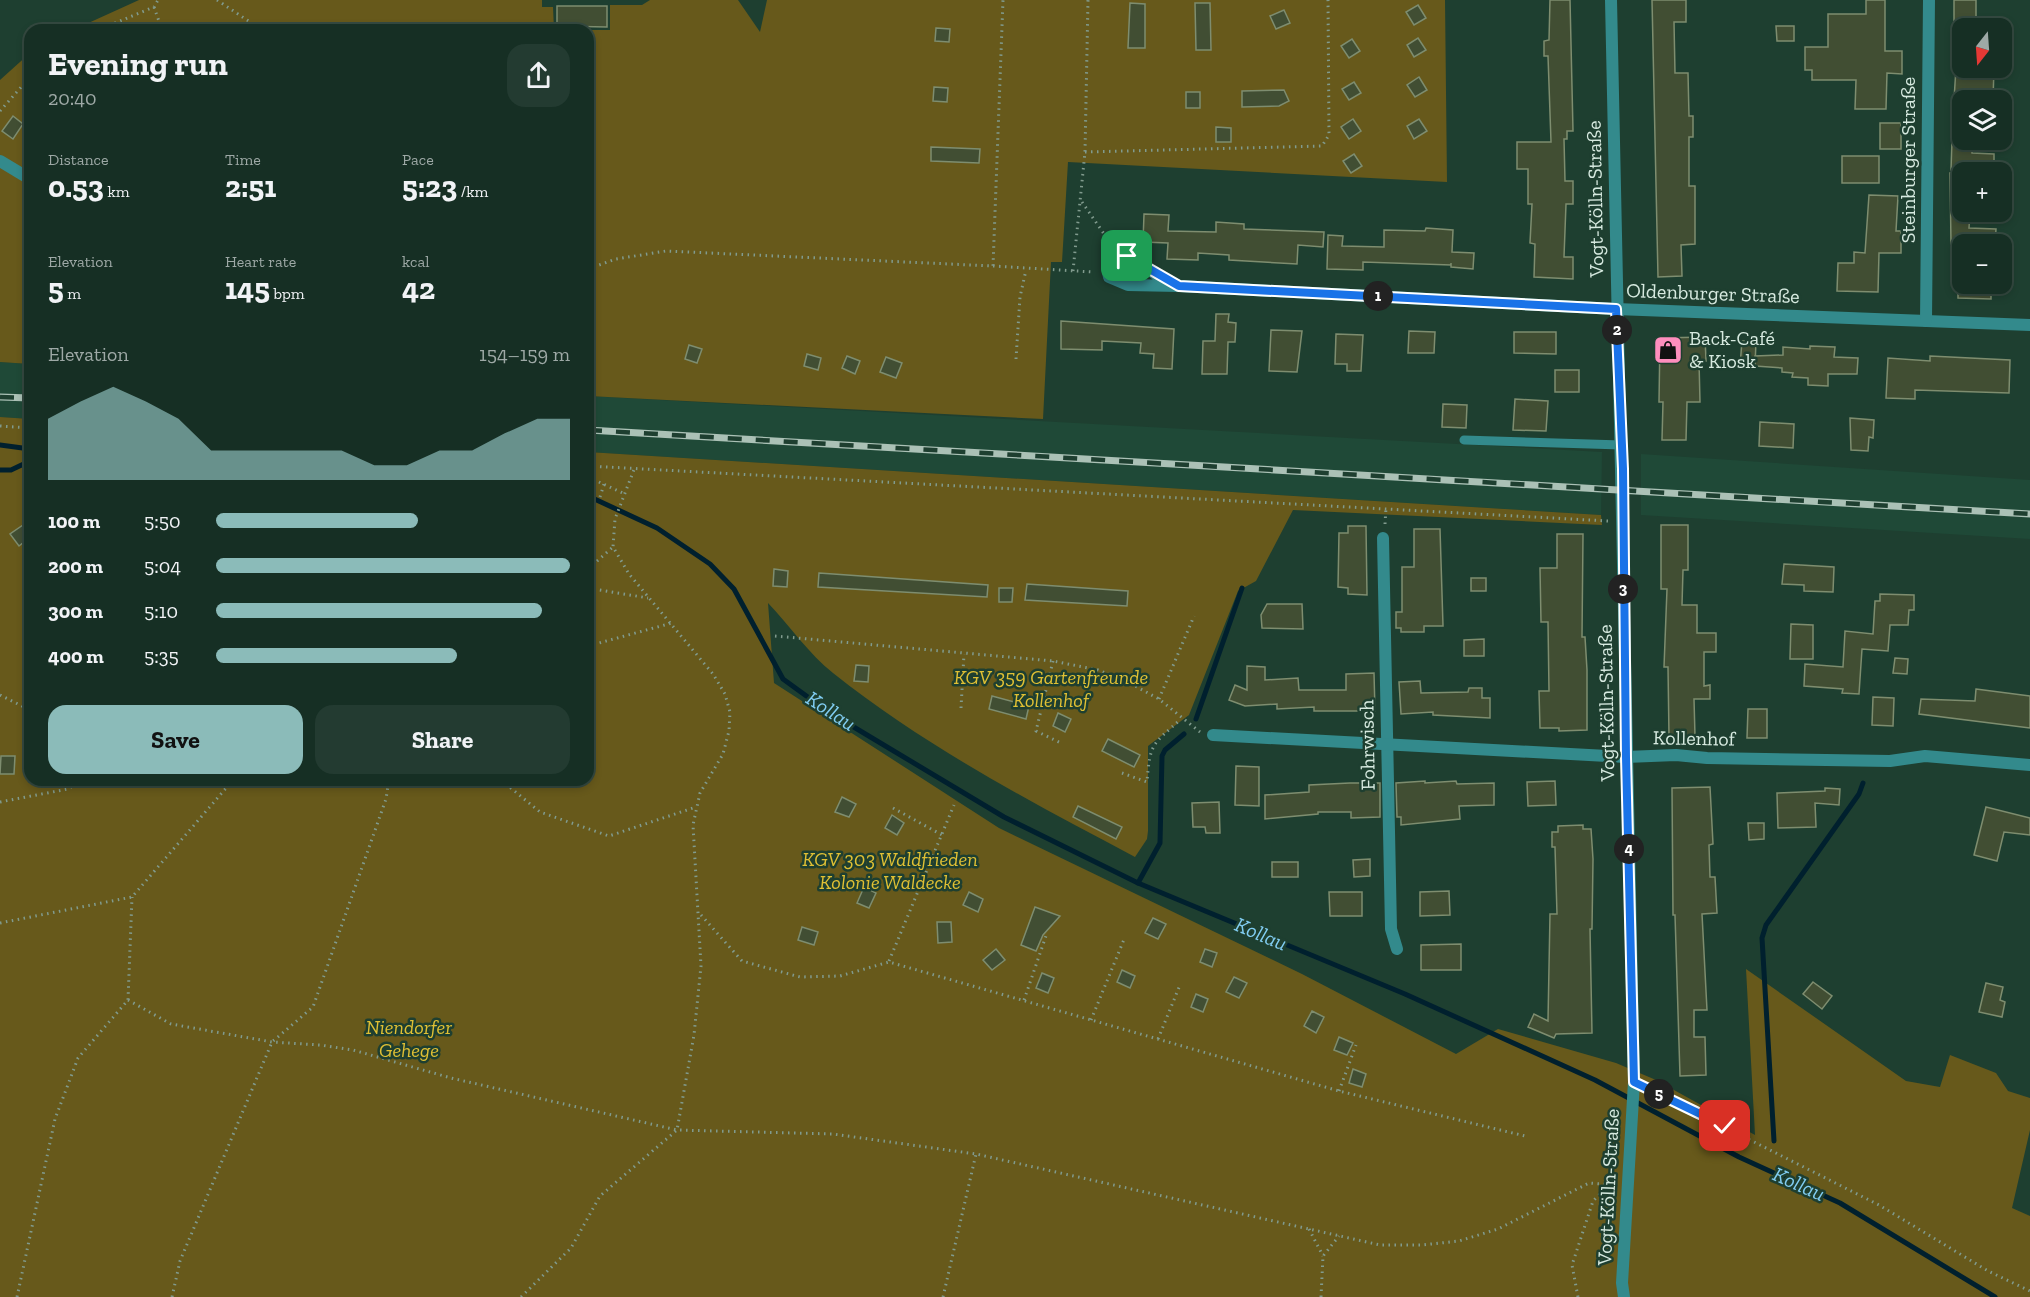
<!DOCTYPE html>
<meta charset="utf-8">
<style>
body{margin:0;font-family:"Zilla Slab",serif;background:#233b31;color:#f1f3f6;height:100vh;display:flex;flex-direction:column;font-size:22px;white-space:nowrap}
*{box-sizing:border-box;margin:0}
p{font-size:20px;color:#9ea9a6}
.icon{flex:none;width:33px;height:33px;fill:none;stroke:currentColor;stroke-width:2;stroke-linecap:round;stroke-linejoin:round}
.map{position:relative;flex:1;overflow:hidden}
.panel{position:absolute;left:24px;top:24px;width:570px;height:762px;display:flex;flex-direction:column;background:#162f24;border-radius:18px;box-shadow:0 3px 9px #0003,0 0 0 2px #354a41}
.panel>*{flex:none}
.needle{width:39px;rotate:197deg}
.controls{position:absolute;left:1952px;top:18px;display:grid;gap:12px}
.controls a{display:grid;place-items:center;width:60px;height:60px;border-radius:12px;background:#162f24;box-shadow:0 3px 9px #0003,0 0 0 2px #354a41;font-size:30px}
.pin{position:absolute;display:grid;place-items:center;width:51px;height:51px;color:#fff;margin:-26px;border-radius:12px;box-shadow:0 3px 9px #0006}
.km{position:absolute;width:30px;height:30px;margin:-15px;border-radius:50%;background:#222;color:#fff;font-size:16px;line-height:30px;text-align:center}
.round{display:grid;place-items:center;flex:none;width:63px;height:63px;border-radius:18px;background:#233b31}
.headline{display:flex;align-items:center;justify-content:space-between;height:102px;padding:0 24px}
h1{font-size:33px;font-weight:700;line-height:45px}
.stats{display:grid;grid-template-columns:repeat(3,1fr);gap:9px;height:102px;padding:6px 24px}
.stats div{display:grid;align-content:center}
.stats b{font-size:30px;font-weight:700}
.stats small{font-size:16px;font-weight:400}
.stats p{font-size:16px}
.chart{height:168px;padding:12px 24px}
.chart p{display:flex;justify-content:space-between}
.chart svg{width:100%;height:108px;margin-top:6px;fill:#8bbbb9;opacity:.7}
.action{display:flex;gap:12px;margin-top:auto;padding:12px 24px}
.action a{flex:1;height:69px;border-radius:18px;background:#8bbbb9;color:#111;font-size:24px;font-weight:700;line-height:69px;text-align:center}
.action a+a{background:#233b31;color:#f1f3f6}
ul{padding:0 24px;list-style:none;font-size:20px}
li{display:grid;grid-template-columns:96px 72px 1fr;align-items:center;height:45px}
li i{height:15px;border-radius:8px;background:#8bbbb9}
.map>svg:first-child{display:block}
</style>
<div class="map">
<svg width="2030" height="1297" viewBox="0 0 2030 1297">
<rect width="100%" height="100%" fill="#1e3f30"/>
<g fill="#1f4937">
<polygon points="0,362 30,364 30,419 0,417"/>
<polygon points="588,396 1602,452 1601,515 588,452"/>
<polygon points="1641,454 2030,480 2030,539 1641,515"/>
</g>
<g fill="#67591b">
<polygon points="139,0 542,0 542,7 553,7 554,30 73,30"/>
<polygon points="650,0 738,0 760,32 767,0 1445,0 1447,182 1068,162 1062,262 1051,262 1043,419 588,396 588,30 610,30 610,5 642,5"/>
<polygon points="30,53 30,364 0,362 0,80"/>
<path d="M0,417L30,419V780H588V452L1601,515L1602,525L1293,510L1256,581L1238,591L1189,715L1148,746V831L1147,839L1135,857C1031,802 926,747 833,673C809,654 789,625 768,603L774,683L999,828L1302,974L1456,1054L1498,1029L1616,1063L1656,1080L1755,1135L1746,969L1906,1081L1940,1087L1950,1055L1996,1073L2008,1091L2030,1098V1130L2012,1208L2030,1216V1297H0Z"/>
</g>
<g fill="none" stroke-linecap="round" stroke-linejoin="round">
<g stroke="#00202e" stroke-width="5">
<polyline points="0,445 30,449"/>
<polyline points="0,470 11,470 30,461"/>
<polyline points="588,496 657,528 710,564 734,589 783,679 827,711 1004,817 1138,883 1405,994 1595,1080 1739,1157 1840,1203 1995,1297"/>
<polyline points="1196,719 1242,588"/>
<polyline points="1138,883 1160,843 1162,756 1165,750 1184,734"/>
<polyline points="1774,1141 1762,938 1766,925 1859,794 1863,783"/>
</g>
</g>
<g fill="#414e33" stroke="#7e8d6f" stroke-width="1.5">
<polygon points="1550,0 1570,0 1573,131 1567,131 1567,139 1564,139 1565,181 1573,181 1573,204 1566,204 1564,257 1573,257 1573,279 1534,277 1535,244 1530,243 1532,204 1528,204 1528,169 1517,169 1517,142 1551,142 1548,56 1544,56 1544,41 1549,40"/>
<polygon points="1652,0 1686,0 1686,22 1674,22 1675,73 1688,73 1689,116 1693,116 1693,137 1689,137 1689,186 1695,186 1695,244 1681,245 1682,276 1658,277"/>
<polygon points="1866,0 1885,0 1885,51 1902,51 1902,74 1887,73 1886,109 1855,109 1856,80 1812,80 1812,70 1805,70 1805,47 1828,47 1828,14 1866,14"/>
<rect x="1954" y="0" width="22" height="25"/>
<polygon points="1130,3 1145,4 1145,48 1128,48"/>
<polygon points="1195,3 1210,3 1211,50 1196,50"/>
<polygon points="1418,5 1426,18 1414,25 1406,12"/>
<polygon points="557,6 607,6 607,27 557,26"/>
<polygon points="1284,10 1290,23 1276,29 1270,16"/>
<polygon points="1776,26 1794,26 1794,41 1777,41"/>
<polygon points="936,28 950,29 949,42 935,41"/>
<polygon points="1418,38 1426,50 1414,57 1407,45"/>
<polygon points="1352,39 1360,51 1349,58 1341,46"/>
<polygon points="1956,68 1994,68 1993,100 1954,100"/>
<polygon points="1419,77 1427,90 1415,97 1407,85"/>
<polygon points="1354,82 1361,93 1349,100 1342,89"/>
<polygon points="934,87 948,88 947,102 933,101"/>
<polygon points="1284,90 1289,101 1279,106 1242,107 1242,91"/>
<rect x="1186" y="92" width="14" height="16"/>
<polygon points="13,116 23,124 13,139 2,131"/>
<polygon points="1353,119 1361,131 1349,139 1341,127"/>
<polygon points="1419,119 1427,131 1414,139 1407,126"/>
<rect x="1880" y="123" width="21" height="26"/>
<polygon points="1216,127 1231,128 1231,142 1216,142"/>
<polygon points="1952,140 1972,140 1972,153 1994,154 1994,172 1951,170"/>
<polygon points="931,147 980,149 979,163 931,161"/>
<polygon points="1354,154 1362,166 1351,173 1343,161"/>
<rect x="1842" y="156" width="37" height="27"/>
<polygon points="1950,173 1962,173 1962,212 1970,212 1969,228 1996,229 1995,244 1951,244"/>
<polygon points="1869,195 1898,196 1896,231 1901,231 1901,253 1879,253 1878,292 1837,291 1838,263 1854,263 1854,252 1865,253"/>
<polygon points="1144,214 1169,215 1168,231 1216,232 1216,222 1244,224 1244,229 1324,232 1323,247 1298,245 1297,264 1229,260 1229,255 1198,253 1198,260 1167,259 1168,243 1143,242"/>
<polygon points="1426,228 1453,230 1452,252 1474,253 1473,269 1451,267 1451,263 1451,265 1363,262 1363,270 1327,269 1328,235 1343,236 1342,246 1384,247 1384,230 1425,231"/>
<polygon points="1958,284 1991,284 1991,299 1958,298"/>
<polygon points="1216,314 1229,314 1228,322 1236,323 1235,342 1228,342 1227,374 1202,374 1203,341 1215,341"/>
<polygon points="1061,321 1174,329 1172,369 1153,368 1154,354 1140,353 1141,343 1102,341 1102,350 1061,349"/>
<polygon points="1271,330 1302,331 1297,372 1269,371"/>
<polygon points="1409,331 1435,332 1434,353 1408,353"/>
<polygon points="1514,332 1556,332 1556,354 1514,353"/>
<polygon points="1336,334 1363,335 1361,371 1347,371 1347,364 1335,364"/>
<polygon points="1705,337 1706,361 1699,361 1700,402 1687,402 1686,440 1662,440 1663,402 1659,402 1660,338"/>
<polygon points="1742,341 1756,341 1755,366 1740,366"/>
<polygon points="689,345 702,349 697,363 685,359"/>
<polygon points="1810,346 1835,347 1834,357 1858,358 1857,374 1828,374 1828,386 1808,385 1808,378 1792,377 1793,373 1782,372 1782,368 1755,366 1755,356 1783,355 1783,347 1810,349"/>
<polygon points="807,354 821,358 818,370 804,366"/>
<polygon points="847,356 860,361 855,374 842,368"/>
<polygon points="1930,356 2010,360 2009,393 1915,390 1915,399 1886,398 1888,358 1930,361"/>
<polygon points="886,357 902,363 896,378 880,372"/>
<rect x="1555" y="370" width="24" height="22"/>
<polygon points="1515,399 1548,401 1546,431 1513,430"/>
<polygon points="1443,404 1467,405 1466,428 1442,427"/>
<polygon points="1850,418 1874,420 1873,438 1869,437 1868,451 1851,450"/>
<polygon points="1760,422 1794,424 1793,448 1759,446"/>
<polygon points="23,525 30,537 19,546 10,534"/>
<polygon points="1661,525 1688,525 1688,570 1683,570 1682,605 1697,605 1697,633 1716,633 1716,652 1704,652 1704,686 1710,685 1710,699 1694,699 1695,736 1669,736 1668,667 1664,667 1667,589 1661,589"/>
<polygon points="1348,526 1366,526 1367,595 1348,594 1348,588 1338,587 1339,533 1348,533"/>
<polygon points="1414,529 1440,529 1443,626 1424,626 1424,632 1401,632 1401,628 1396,628 1396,612 1402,612 1402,567 1414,567"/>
<polygon points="1557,534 1583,534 1582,637 1585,637 1587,670 1587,730 1559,731 1559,728 1540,728 1539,691 1549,691 1548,622 1541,622 1540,568 1557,568"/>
<polygon points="1784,564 1834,567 1833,592 1804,591 1804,585 1782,584"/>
<polygon points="774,569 788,571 787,587 773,586"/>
<polygon points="819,573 988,585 987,597 818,587"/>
<rect x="1471" y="578" width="15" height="13"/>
<polygon points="1027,584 1128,591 1127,606 1025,600"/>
<polygon points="999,588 1013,588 1012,602 999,602"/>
<polygon points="1880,594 1914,595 1914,610 1909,610 1908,625 1890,625 1888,651 1862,649 1859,694 1842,693 1843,689 1804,686 1805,664 1843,667 1845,631 1873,634 1875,601 1880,601"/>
<polygon points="1267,604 1302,604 1303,629 1262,628 1261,615"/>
<polygon points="1791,624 1813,625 1813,659 1790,659"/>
<polygon points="1484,639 1484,656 1464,656 1464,640"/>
<polygon points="1895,658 1908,659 1907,674 1893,673"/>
<polygon points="856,665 869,666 868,682 854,681"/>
<polygon points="1247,666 1265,667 1265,680 1298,678 1299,690 1346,690 1346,674 1374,673 1375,711 1314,711 1314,707 1277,709 1277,704 1245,706 1229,700 1235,685 1247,690"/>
<polygon points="1420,681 1421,693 1468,692 1469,688 1482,688 1482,698 1490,698 1490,718 1433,715 1433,712 1401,714 1399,682"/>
<polygon points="1976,689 2030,696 2030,728 1919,714 1921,699 1975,701"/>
<polygon points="992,696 1029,706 1026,719 989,709"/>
<polygon points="1873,697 1894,698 1893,726 1872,725"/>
<polygon points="1748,709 1767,709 1767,738 1747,738"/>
<polygon points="1058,713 1071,719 1065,732 1053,726"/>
<polygon points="1108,739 1140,755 1134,767 1102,751"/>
<polygon points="1,756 15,756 14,774 0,774"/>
<polygon points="1236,766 1259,767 1259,806 1235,805"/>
<polygon points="1425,781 1425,783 1456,781 1457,784 1494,783 1494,805 1459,806 1460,819 1401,825 1401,817 1397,817 1396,783"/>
<polygon points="1555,781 1556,805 1528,806 1527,782"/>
<polygon points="1350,783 1380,783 1380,817 1351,818 1351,812 1318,812 1318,814 1265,819 1265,795 1309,792 1309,785"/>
<polygon points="1710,787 1713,844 1709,845 1710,877 1715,877 1717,913 1702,914 1707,1010 1694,1010 1694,1037 1705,1037 1706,1075 1680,1076 1675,915 1673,915 1672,788"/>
<polygon points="1825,788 1840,789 1839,805 1815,803 1816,827 1778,828 1777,793 1825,791"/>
<polygon points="842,797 856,804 849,817 835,812"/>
<polygon points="1219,802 1220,833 1206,833 1205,827 1193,827 1192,803"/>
<polygon points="1078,806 1122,827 1116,839 1073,817"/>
<polygon points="1986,807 2030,818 2030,835 2004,832 1997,861 1974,855"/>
<polygon points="892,815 904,823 897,835 885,828"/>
<polygon points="1748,823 1764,823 1764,839 1749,840"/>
<polygon points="1583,825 1583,829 1591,829 1593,859 1592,929 1590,929 1592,1033 1556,1034 1554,1038 1528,1027 1534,1014 1548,1021 1550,914 1557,914 1555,847 1552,847 1552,832 1558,832 1558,826"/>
<polygon points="1370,859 1370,876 1354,877 1353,860"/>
<rect x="1272" y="862" width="26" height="15"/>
<polygon points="864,887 876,893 869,908 857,903"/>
<polygon points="1449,891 1450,915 1420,916 1420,892"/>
<polygon points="969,892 983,899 978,912 963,905"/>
<polygon points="1329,892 1362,892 1362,916 1330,916"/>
<polygon points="1035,907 1060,916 1043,935 1036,951 1021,945"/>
<polygon points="1153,918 1166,924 1158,939 1145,933"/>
<polygon points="937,922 951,922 952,942 938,943"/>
<polygon points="802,927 818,932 814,945 798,940"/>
<polygon points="1461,944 1461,970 1421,970 1421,945"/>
<polygon points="996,949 1005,960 992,970 983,960"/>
<polygon points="1205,949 1217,953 1212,967 1200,962"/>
<polygon points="1122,970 1135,976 1130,988 1117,982"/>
<polygon points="1042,973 1054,978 1048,993 1036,988"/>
<polygon points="1234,977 1247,983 1239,998 1226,992"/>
<polygon points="1813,982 1832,996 1822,1009 1803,994"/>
<polygon points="1986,983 2003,987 2000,1000 2005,1002 2002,1017 1979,1012"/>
<polygon points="1196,994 1208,999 1203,1012 1191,1007"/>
<polygon points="1312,1011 1324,1017 1316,1033 1304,1026"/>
<polygon points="1339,1037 1353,1043 1347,1055 1334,1050"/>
<polygon points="1353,1069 1366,1074 1362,1087 1349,1083"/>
</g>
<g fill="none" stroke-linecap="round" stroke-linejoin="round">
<g stroke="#819b8e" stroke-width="3" stroke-dasharray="1.5 4.5" stroke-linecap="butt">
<polyline points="217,0 262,30"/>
<polyline points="154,7 162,30"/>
<polyline points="98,30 154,7 158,0"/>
<polyline points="0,111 30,77"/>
<polyline points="1085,152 1322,146 1329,135 1328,0"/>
<polyline points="1082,202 1111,244"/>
<polyline points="993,266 1093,272"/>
<polyline points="588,269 616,259 666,251 993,266 1003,0"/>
<polyline points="1073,271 1085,152 1088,0"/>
<polyline points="1016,359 1020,297 1026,270"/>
<polyline points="0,426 30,428"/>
<polyline points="588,466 1608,521"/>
<polyline points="588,477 625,494"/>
<polyline points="600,497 604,484"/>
<polyline points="1385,524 1386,508"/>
<polyline points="588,569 613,547"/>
<polyline points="588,588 648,598"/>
<polyline points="775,636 1053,661 1098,670 1126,681 1159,699 1200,732"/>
<polyline points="588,646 672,623"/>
<polyline points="1053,661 1036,731 1063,744"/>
<polyline points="0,695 30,710"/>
<polyline points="1159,699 1194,616"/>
<polyline points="961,708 964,654"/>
<path d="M1122,773L1147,782C1150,743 1152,745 1181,719"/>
<polyline points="501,780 540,812 609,836 696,807"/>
<polyline points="0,802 68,789 81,780"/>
<polyline points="893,808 942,835"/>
<polyline points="701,915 742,961 800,977 840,976 889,962 1339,1091 1525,1136"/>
<polyline points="0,923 132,897 233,780"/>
<polyline points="889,961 954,805"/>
<polyline points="128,1000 171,1024 272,1042 320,1045 353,1050 451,1078 677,1130 694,1035 701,966 693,825 700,793 723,754 729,731 730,712 725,694 713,674 629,574 613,547 615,519 635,467"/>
<polyline points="1024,1000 1047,933"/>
<polyline points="1091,1020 1125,937"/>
<polyline points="1158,1039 1180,985"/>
<polyline points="1647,1088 1879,1205 1988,1271 2030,1291"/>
<polyline points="1339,1091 1356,1045"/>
<polyline points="1309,1229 1323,1256"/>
<polyline points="17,1297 55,1119 78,1058 128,1000 132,897"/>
<polyline points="172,1297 180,1261 272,1042 313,1007 386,799 389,780"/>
<polyline points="521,1297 571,1248 600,1196 677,1130 833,1134 976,1154 1380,1245 1422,1245 1459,1241 1498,1229 1589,1183 1614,1185"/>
<polyline points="943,1297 976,1154"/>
<polyline points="1321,1297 1323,1256 1339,1236"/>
<polyline points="1578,1297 1572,1265 1593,1201 1608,1186"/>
</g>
<polyline stroke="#338a8c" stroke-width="9" points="1464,440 1622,445"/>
<g stroke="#338a8c" stroke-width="12">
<polyline points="0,161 30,179"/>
<polyline points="1179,286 1128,285 1109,277 1107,267 1112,258 1119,255 1135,259 1162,279 1179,286 1616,309 2030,325"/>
<polyline points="1926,321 1929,0"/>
<polyline points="1383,538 1391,929 1397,949"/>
<polyline points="1213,735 1626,757 1676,755 1707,758 1890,761 1925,756 2030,765"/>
</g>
<polyline stroke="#338a8c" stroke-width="12" points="1611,0 1634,1082 1622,1283 1624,1297"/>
<g stroke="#abc1b6" stroke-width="7">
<g id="rail">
<polyline points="0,397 30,398"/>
<polyline points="588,430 2030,514"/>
</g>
</g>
<use href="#rail" stroke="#1e3f30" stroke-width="4.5" stroke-dasharray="14" stroke-linecap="butt"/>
</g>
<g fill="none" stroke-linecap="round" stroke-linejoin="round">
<g stroke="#fff" stroke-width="12">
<polyline id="route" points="1127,256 1179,286 1616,309 1623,469 1626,757 1634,1082 1725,1126"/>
</g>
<use href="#route" stroke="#1a73e8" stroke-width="8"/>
</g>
<defs>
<g id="shop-square" transform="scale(1.5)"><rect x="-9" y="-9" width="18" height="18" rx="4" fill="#fe8ebd" stroke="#1e3f30"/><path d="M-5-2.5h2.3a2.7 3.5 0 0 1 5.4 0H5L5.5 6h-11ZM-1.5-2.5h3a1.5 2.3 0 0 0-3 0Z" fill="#111"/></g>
</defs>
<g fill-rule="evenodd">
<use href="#shop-square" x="1668" y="350"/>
</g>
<g text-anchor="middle" stroke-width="5" stroke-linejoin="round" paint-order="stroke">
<g font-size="20" fill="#d7eae0" stroke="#1e3f30">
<text transform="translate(1908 160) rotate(-90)" y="7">Steinburger Straße</text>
<text transform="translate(1595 199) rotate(-91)" y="7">Vogt-Kölln-Straße</text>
<text transform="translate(1713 293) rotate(2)" y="7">Oldenburger Straße</text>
<text transform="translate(1606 703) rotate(-91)" y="7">Vogt-Kölln-Straße</text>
<text transform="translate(1694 738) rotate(1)" y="7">Kollenhof</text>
<text transform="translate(1367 745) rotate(-91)" y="7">Fohrwisch</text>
<text transform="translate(1608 1187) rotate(-87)" y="7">Vogt-Kölln-Straße</text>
</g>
<g font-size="20" fill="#d7eae0" stroke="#1e3f30" text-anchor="start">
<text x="1689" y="345">Back-Café<tspan x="1689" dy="23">&amp; Kiosk</tspan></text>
</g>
<g font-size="20" font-style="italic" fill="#e0c034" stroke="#1e3f30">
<text x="1051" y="684">KGV 359 Gartenfreunde<tspan x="1051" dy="23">Kollenhof</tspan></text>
<text x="890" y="866">KGV 303 Waldfrieden<tspan x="890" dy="23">Kolonie Waldecke</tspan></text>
<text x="409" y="1034">Niendorfer<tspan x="409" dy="23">Gehege</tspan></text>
</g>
<g font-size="21" font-style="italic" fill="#81cdf2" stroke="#1e3f30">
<text transform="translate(831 711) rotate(33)" y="7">Kollau</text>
<text transform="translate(1261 934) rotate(23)" y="7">Kollau</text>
<text transform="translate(1799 1184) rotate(24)" y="7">Kollau</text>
</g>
</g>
</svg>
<div class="controls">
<a><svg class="needle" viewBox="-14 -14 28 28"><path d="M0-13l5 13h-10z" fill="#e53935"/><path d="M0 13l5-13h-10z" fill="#9ea9a6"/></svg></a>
<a><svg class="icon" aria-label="layers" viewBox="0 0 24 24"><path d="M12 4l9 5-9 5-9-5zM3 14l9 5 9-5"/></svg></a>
<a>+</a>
<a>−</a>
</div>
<div class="pin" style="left:1127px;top:256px;background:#1e9e55"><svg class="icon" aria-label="arrive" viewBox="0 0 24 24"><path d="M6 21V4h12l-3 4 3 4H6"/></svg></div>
<div class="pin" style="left:1725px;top:1126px;background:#d93025"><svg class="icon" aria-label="check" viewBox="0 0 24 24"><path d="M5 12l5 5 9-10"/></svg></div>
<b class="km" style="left:1378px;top:296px">1</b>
<b class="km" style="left:1617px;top:330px">2</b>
<b class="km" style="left:1623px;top:589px">3</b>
<b class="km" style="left:1629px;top:849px">4</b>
<b class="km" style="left:1659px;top:1094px">5</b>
<section class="panel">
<div class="headline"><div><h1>Evening run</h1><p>20:40</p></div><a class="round"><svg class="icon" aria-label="share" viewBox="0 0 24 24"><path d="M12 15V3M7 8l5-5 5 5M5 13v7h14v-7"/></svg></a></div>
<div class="stats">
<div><p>Distance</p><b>0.53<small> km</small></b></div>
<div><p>Time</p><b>2:51</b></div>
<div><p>Pace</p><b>5:23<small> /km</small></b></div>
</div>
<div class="stats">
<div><p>Elevation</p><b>5<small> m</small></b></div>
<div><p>Heart rate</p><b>145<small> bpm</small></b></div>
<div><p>kcal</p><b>42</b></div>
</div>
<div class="chart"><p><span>Elevation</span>154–159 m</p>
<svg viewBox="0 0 160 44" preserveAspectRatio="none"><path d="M0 44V19L10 12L20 6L30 12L40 19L50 32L60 32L70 32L80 32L90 32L100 38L110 38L120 32L130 32L140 25L150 19L160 19V44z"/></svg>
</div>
<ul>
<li><b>100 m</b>5:50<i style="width:57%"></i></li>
<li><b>200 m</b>5:04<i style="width:100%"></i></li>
<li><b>300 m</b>5:10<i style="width:92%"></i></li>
<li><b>400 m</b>5:35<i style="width:68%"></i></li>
</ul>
<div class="action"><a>Save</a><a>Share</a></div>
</section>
</div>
